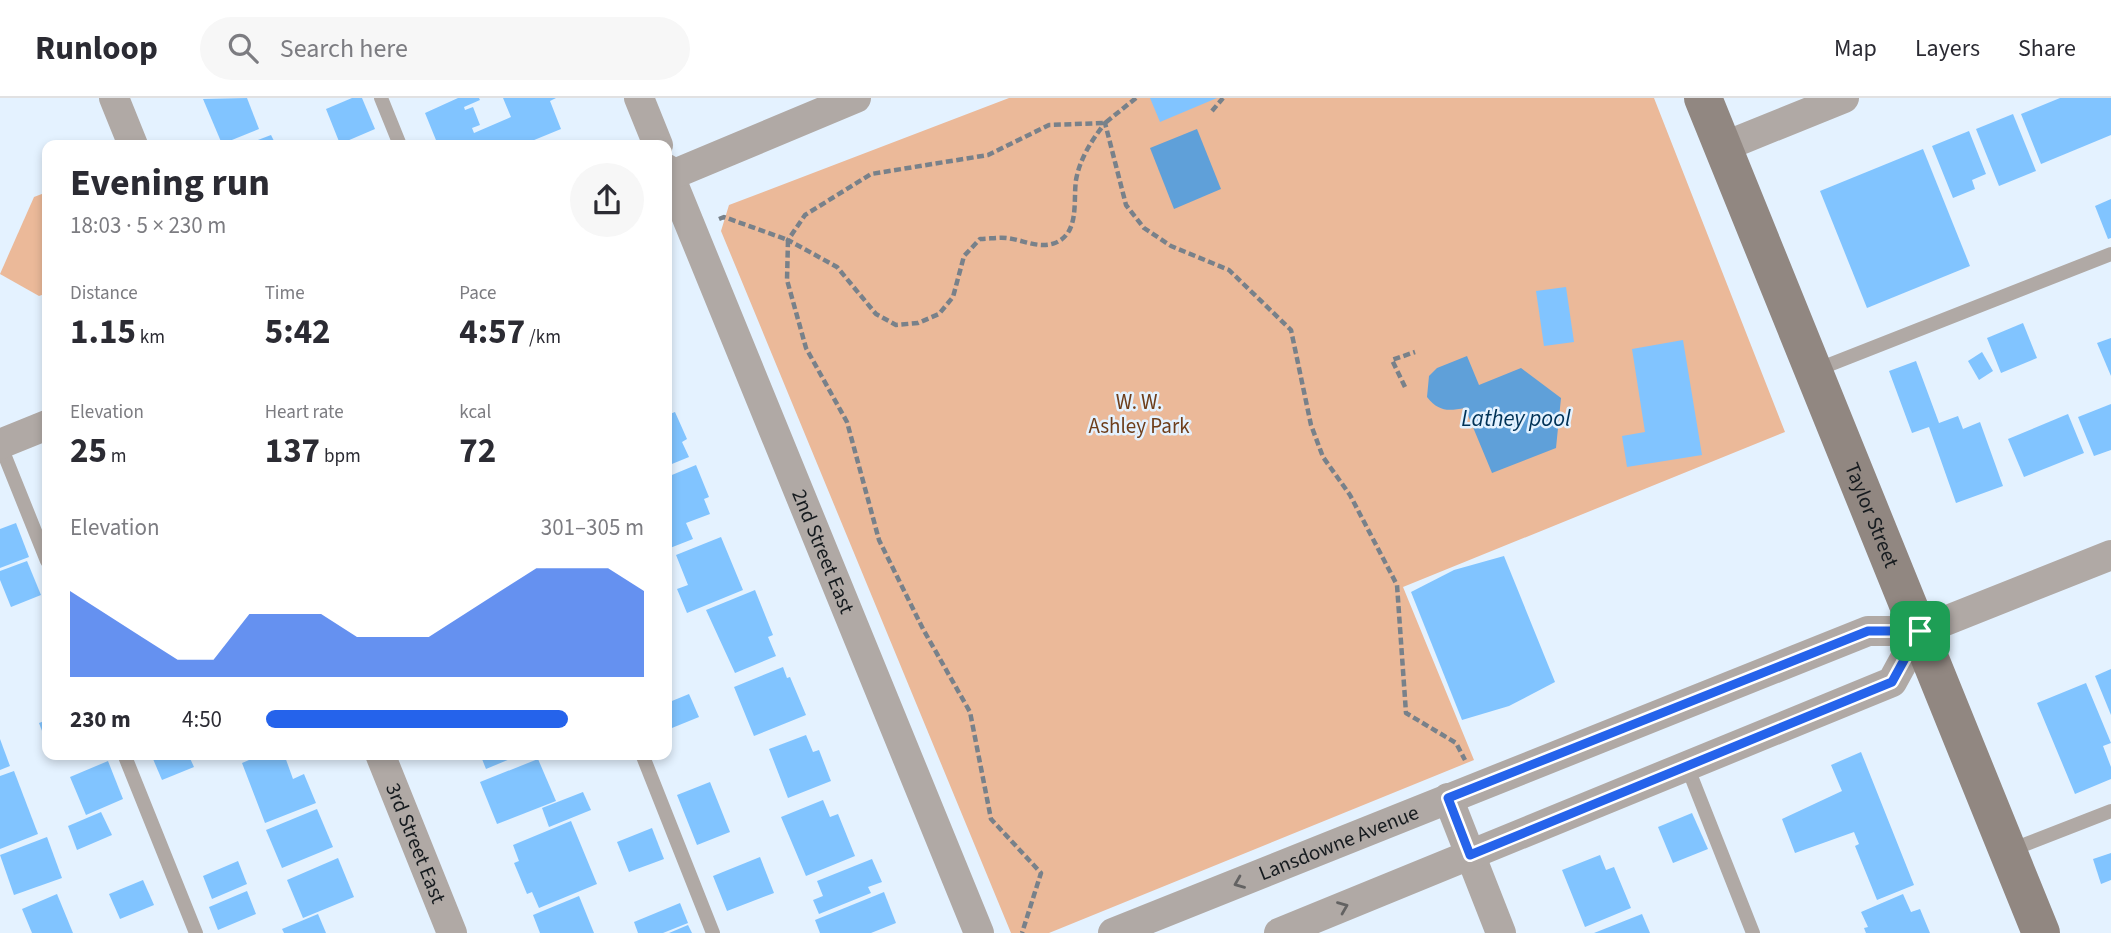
<!DOCTYPE html>
<meta charset="utf-8">
<style>
body{margin:0;font-family:"Source Sans 3",sans-serif;background:#f7f7f7;color:#2b2b33;height:100vh;display:flex;flex-direction:column;font-size:26px;white-space:nowrap}
*{box-sizing:border-box;margin:0}
p{font-size:23px;color:#7c7c81}
.icon{flex:none;width:38px;height:38px;fill:none;stroke:currentColor;stroke-width:2;stroke-linecap:round;stroke-linejoin:round}
.map{position:relative;flex:1;overflow:hidden}
.sheet{position:absolute;left:42px;top:42px;width:630px;height:620px;display:flex;flex-direction:column;background:#fff;border-radius:14px;box-shadow:0 4px 10px #0003}
.sheet>*{flex:none}
.pin{position:absolute;display:grid;place-items:center;width:60px;height:60px;color:#fff;margin:-30px;border-radius:14px;box-shadow:0 4px 10px #0006}
.round{display:grid;place-items:center;flex:none;width:74px;height:74px;border-radius:37px;background:#f7f7f7}
.summary{display:flex;align-items:center;justify-content:space-between;height:119px;padding:0 28px}
h1{font-size:38px;font-weight:700;line-height:52px}
.metrics{display:grid;grid-template-columns:repeat(3,1fr);gap:10px;height:119px;padding:7px 28px}
.metrics div{display:grid;align-content:center}
.metrics b{font-size:35px;font-weight:700}
.metrics small{font-size:19px;font-weight:400}
.metrics p{font-size:19px}
.chart{height:196px;padding:14px 28px}
.chart p{display:flex;justify-content:space-between}
.chart svg{width:100%;height:126px;margin-top:7px;fill:#2563eb;opacity:.7}
ul{padding:0 28px;list-style:none;font-size:23px}
li{display:grid;grid-template-columns:112px 84px 1fr;align-items:center;height:52px}
li i{height:18px;border-radius:9px;background:#2563eb}
header{display:flex;align-items:center;gap:42px;box-sizing:border-box;height:98px;padding:0 35px;background:#fff;border-bottom:2px solid #e1e1e2}
header strong{font-size:33px}
nav{display:flex;gap:38px;margin-inline-start:auto;font-size:24px}
.search{width:490px;height:63px;background:#f7f7f7;display:flex;align-items:center;gap:18px;box-sizing:border-box;padding:0 24px;border-radius:38px;color:#7c7c81;font-size:26px}
.map>svg:first-child{display:block}
</style>
<header>
<strong>Runloop</strong>
<div class="search"><svg class="icon" aria-label="search" viewBox="0 0 24 24"><circle cx="10" cy="10" r="6"/><path d="M15 15l6 6"/></svg>Search here</div>
<nav><a>Map</a><a>Layers</a><a>Share</a></nav>
</header>
<div class="map">
<svg width="2111" height="835" viewBox="0 0 2111 835">
<rect width="100%" height="100%" fill="#e4f2ff"/>
<g fill="#ebb999">
<polygon points="1009,0 1654,0 1785,334 1403,489 1474,662 1049,835 1011,835 721,133 729,107"/>
<polygon points="47,94 47,195 39,198 0,176 34,99"/>
</g>
<g fill="#5fa0d9">
<polygon points="1197,31 1221,91 1174,111 1150,50"/>
<path d="M1467,258L1479,287L1521,270L1561,300L1556,350L1492,375L1465,310C1448,313 1439,314 1427,299L1429,278L1437,270Z"/>
</g>
<g fill="#81c4ff">
<polygon points="247,0 259,31 222,46 203,1"/>
<polygon points="352,0 362,0 375,31 340,46 326,11"/>
<polygon points="458,0 479,0 480,2 464,9 465,12 473,9 480,27 472,30 474,35 511,19 503,0 556,0 550,3 561,31 522,47 438,47 425,15"/>
<polygon points="1150,0 1217,0 1160,24"/>
<polygon points="2060,0 2111,0 2111,37 2041,66 2021,16"/>
<polygon points="2013,16 2036,73 1999,88 1976,31"/>
<polygon points="1969,33 1986,76 1972,82 1975,91 1953,100 1932,48"/>
<polygon points="271,37 276,47 245,47"/>
<polygon points="1923,51 1970,168 1867,210 1820,93"/>
<polygon points="2111,101 2111,140 2108,141 2095,108"/>
<polygon points="1566,189 1574,244 1544,248 1536,193"/>
<polygon points="2023,225 2037,260 2001,275 1987,240"/>
<polygon points="2111,240 2111,278 2097,245"/>
<polygon points="1683,242 1702,357 1627,369 1622,338 1645,334 1632,251"/>
<polygon points="1982,254 1993,273 1979,282 1968,263"/>
<polygon points="1916,263 1939,325 1958,318 1963,331 1980,324 2003,388 1956,405 1929,329 1912,335 1889,273"/>
<polygon points="2111,306 2111,352 2094,358 2078,319"/>
<polygon points="675,314 687,341 682,344 689,359 667,368 667,317"/>
<polygon points="2068,316 2084,355 2024,379 2008,341"/>
<polygon points="696,367 709,399 704,401 710,416 686,425 693,441 670,450 667,443 667,379"/>
<polygon points="16,425 29,459 0,470 0,431"/>
<polygon points="721,439 743,492 687,515 677,491 688,487 676,457"/>
<polygon points="1504,458 1555,584 1509,608 1462,622 1411,494 1454,472"/>
<polygon points="27,463 41,497 11,509 0,482 0,473"/>
<polygon points="755,492 773,537 768,539 776,558 735,575 706,512"/>
<polygon points="783,569 787,580 790,579 806,617 754,638 734,589"/>
<polygon points="2111,571 2111,617 2095,578"/>
<polygon points="2086,585 2111,645 2103,648 2111,669 2111,681 2075,696 2037,605"/>
<polygon points="689,596 699,619 667,632 667,605"/>
<polygon points="47,622 47,646 39,625"/>
<polygon points="806,637 813,654 819,652 831,683 788,700 769,651"/>
<polygon points="0,641 10,668 0,672"/>
<polygon points="1861,654 1914,787 1877,802 1855,748 1859,746 1854,734 1795,755 1782,721 1842,693 1831,667"/>
<polygon points="166,656 188,656 194,669 162,682 153,661"/>
<polygon points="263,656 284,656 293,681 304,676 316,705 265,725 242,665"/>
<polygon points="480,656 522,656 486,671"/>
<polygon points="538,661 556,703 497,726 480,684"/>
<polygon points="108,663 123,701 86,717 70,679"/>
<polygon points="14,673 38,736 0,751 0,678"/>
<polygon points="710,684 730,734 697,747 677,697"/>
<polygon points="583,694 591,712 549,729 542,710"/>
<polygon points="823,702 830,719 838,716 855,758 806,778 781,719"/>
<polygon points="317,711 333,749 282,770 266,732"/>
<polygon points="101,714 112,737 77,752 68,728"/>
<polygon points="1692,715 1708,751 1673,765 1658,729"/>
<polygon points="571,723 597,786 539,810 532,794 527,796 514,765 519,763 513,747"/>
<polygon points="652,730 664,761 629,774 617,744"/>
<polygon points="47,739 62,780 14,797 0,757"/>
<polygon points="2111,755 2111,782 2101,786 2093,761"/>
<polygon points="1600,757 1606,772 1614,769 1631,810 1585,829 1562,772"/>
<polygon points="760,759 774,795 727,813 713,778"/>
<polygon points="338,760 354,799 303,820 287,782"/>
<polygon points="872,761 882,784 868,789 871,795 819,816 813,802 823,798 817,783"/>
<polygon points="238,763 247,786 212,801 203,778"/>
<polygon points="143,782 154,807 120,821 109,796"/>
<polygon points="247,793 256,816 218,832 209,809"/>
<polygon points="884,794 896,825 871,835 820,835 815,822"/>
<polygon points="57,796 73,835 32,835 22,811"/>
<polygon points="1903,796 1911,814 1920,811 1930,835 1866,835 1864,830 1868,829 1861,814"/>
<polygon points="579,798 594,835 540,835 533,817"/>
<polygon points="680,805 688,825 663,835 638,835 634,824"/>
<polygon points="318,816 326,835 284,835 282,831"/>
<polygon points="1642,816 1650,835 1594,835"/>
<polygon points="688,827 692,835 669,835"/>
</g>
<g fill="none" stroke-linecap="round" stroke-linejoin="round">
<g stroke="#78818a" stroke-width="4.5" stroke-dasharray="7 3.5" stroke-linecap="butt">
<path d="M1136,0L1105,25L1049,27L988,57L871,76L805,117L788,142L837,169L876,216L896,227L918,225L939,216L953,199L964,158L980,141C989,141 998,139 1007,140C1023,142 1039,151 1055,145C1080,135 1073,103 1076,82C1080,60 1092,42 1105,25L1126,107L1144,130L1171,148L1229,172L1291,232L1311,327L1323,359L1350,397L1397,487L1406,615L1456,645L1465,662"/>
<polyline points="1212,13 1223,0"/>
<polyline points="719,121 724,119 788,142 787,182 806,250 847,324 879,442 923,531 970,614 991,721 1041,775 1022,835"/>
<polyline points="1405,289 1392,262 1415,254"/>
</g>
<g stroke="#b0a9a5" stroke-width="14">
<polyline points="381,0 400,47"/>
<polyline points="1816,272 2111,156"/>
<polyline points="0,346 47,463"/>
<polyline points="124,656 196,835"/>
<polyline points="642,656 713,835"/>
<polyline points="1687,668 1753,835"/>
<polyline points="2008,753 2111,713"/>
</g>
<g stroke="#b0a9a5" stroke-width="30">
<polyline points="114,0 133,47"/>
<polyline points="639,0 658,47"/>
<polyline points="1723,49 1844,0"/>
<path id="s1" d="M667,71L979,835"/>
<polyline points="667,79 856,0"/>
<polyline points="0,346 47,327"/>
<path id="s2" d="M380,656L452,835"/>
<polyline points="1448,700 1501,835"/>
<path id="s3" d="M1113,835L1868,533H1920L2111,457"/>
<polyline points="1279,835 1892,584 1920,533"/>
</g>
<path stroke="#918781" stroke-width="38" id="s4" d="M1703,0L2041,835"/>
</g>
<defs><path id="oneway-chevron" d="M-2-3.5L2.5 0L-2 3.5" fill="none" stroke-width="1.6" stroke-linecap="round" stroke-linejoin="round" transform="scale(1.75)"/></defs>
<g stroke="#636262">
<use href="#oneway-chevron" transform="translate(1239 785) rotate(158)"/>
<use href="#oneway-chevron" transform="translate(1343 809) rotate(-22)"/>
</g>
<g fill="none" stroke-linecap="round" stroke-linejoin="round">
<g stroke="#fff" stroke-width="14">
<polygon id="route" points="1868,533 1920,533 1892,584 1470,757 1448,700"/>
</g>
<use href="#route" stroke="#2563eb" stroke-width="9"/>
</g>
<g text-anchor="middle" stroke-width="5" stroke-linejoin="round" paint-order="stroke">
<g font-size="21" fill="#6e3e1b" stroke="#e4f2ff">
<text x="1139" y="311">W. W.<tspan x="1139" dy="24">Ashley Park</tspan></text>
</g>
<g font-size="21" fill="#161b1f" stroke="#e4f2ff">
<text dy="7" stroke="none"><textPath href="#s4" startOffset="450">Taylor Street</textPath></text>
<text dy="7" stroke="none"><textPath href="#s1" startOffset="413">2nd Street East</textPath></text>
<text dy="7" stroke="none"><textPath href="#s3" startOffset="243">Lansdowne Avenue</textPath></text>
<text dy="7" stroke="none"><textPath href="#s2" startOffset="96">3rd Street East</textPath></text>
</g>
<g font-size="23" font-style="italic" fill="#003257" stroke="#e4f2ff">
<text x="1516" y="328">Lathey pool</text>
</g>
</g>
</svg>
<div class="pin" style="left:1920px;top:533px;background:#1e9e55"><svg class="icon" aria-label="arrive" viewBox="0 0 24 24"><path d="M6 21V4h12l-3 4 3 4H6"/></svg></div>
<section class="sheet">
<div class="summary"><div><h1>Evening run</h1><p>18:03 · 5 × 230 m</p></div><a class="round"><svg class="icon" aria-label="share" viewBox="0 0 24 24"><path d="M12 15V3M7 8l5-5 5 5M5 13v7h14v-7"/></svg></a></div>
<div class="metrics">
<div><p>Distance</p><b>1.15<small> km</small></b></div>
<div><p>Time</p><b>5:42</b></div>
<div><p>Pace</p><b>4:57<small> /km</small></b></div>
</div>
<div class="metrics">
<div><p>Elevation</p><b>25<small> m</small></b></div>
<div><p>Heart rate</p><b>137<small> bpm</small></b></div>
<div><p>kcal</p><b>72</b></div>
</div>
<div class="chart"><p><span>Elevation</span>301–305 m</p>
<svg viewBox="0 0 160 44" preserveAspectRatio="none"><path d="M0 44V14L10 22L20 30L30 38L40 38L50 22L60 22L70 22L80 30L90 30L100 30L110 22L120 14L130 6L140 6L150 6L160 14V44z"/></svg>
</div>
<ul>
<li><b>230 m</b>4:50<i style="width:80%"></i></li>
</ul>
</section>
</div>
